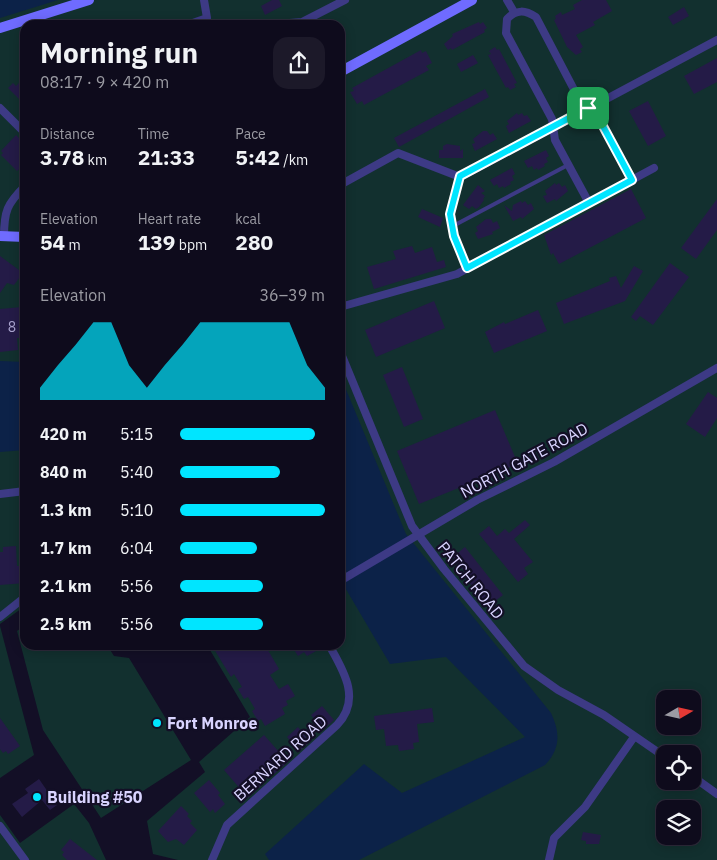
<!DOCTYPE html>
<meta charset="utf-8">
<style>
body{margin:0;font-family:"IBM Plex Sans",sans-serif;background:#1c1929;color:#f1f3f6;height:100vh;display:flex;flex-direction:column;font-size:19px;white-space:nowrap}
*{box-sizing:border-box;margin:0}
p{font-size:16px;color:#9b9ba3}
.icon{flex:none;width:28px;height:28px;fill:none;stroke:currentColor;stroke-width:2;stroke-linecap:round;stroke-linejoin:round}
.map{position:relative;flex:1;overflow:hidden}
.panel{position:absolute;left:20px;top:20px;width:325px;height:630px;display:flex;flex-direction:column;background:#0e0b1c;border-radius:15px;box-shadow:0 2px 12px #0003,0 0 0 1px #2e2b3b}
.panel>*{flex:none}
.needle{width:32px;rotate:81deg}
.buttons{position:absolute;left:656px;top:690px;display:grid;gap:10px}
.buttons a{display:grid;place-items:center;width:45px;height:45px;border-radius:10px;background:#0e0b1c;box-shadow:0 2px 12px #0003,0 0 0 1px #2e2b3b;font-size:25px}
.pin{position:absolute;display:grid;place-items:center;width:42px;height:42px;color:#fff;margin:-21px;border-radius:10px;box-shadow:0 2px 8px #0006}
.round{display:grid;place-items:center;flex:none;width:52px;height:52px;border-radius:15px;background:#1c1929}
.summary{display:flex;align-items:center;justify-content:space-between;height:85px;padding:0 20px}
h1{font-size:28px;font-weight:700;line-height:38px}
.figures{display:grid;grid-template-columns:repeat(3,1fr);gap:8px;height:85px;padding:5px 20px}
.figures div{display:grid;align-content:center}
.figures b{font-size:21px;font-weight:700}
.figures small{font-size:14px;font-weight:400}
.figures p{font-size:14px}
.chart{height:140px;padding:10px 20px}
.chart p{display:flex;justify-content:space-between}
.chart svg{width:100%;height:90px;margin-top:5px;fill:#00e5ff;opacity:.7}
ul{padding:0 20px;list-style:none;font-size:16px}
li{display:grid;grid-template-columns:80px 60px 1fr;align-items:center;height:38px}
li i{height:12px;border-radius:6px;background:#00e5ff}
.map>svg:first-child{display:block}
</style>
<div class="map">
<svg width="717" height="860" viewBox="0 0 717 860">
<rect width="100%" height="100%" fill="#130f26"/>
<g fill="#12302f" fill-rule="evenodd">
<path d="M0,0H717V860H178L153,854L147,821L205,772L199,762L250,717L207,645H340V25H25V606L0,624ZM665,699H692V726H665ZM665,754H692V781H665ZM665,809H692V836H665Z"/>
<polygon points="25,625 25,645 107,645 114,656 129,658 191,760 101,818 43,730 17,631"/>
<polygon points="0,626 34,755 0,778"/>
<polygon points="74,804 89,823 106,860 0,860 0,815 20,843"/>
</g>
<g fill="#0c2248">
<polygon points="0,0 58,0 0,18"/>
<polygon points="0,361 25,362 25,450 0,452"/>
<path d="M340,375L406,534L551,713C560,732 561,748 545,765L359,860H269L265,854L364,764L402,793L525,737L446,657L390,664L340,579Z"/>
</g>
<g fill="#241b47">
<polygon points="272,0 279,0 282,6 265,15 261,6"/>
<polygon points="582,0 606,0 612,11 593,22 595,25 576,35 583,47 580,49 582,52 576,55 567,47 554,20 556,19 555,16 561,12 562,15 575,9 573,5"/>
<polygon points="684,7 689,16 673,25 668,17"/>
<polygon points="479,22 480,24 483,22 487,28 484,30 485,32 452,50 451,48 448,50 444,44 453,36 452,34"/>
<polygon points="495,47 497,50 499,49 517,83 514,84 516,87 510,90 508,87 506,88 488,55 491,54 489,51"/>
<polygon points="421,50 422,53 426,51 432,63 426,66 429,70 364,105 362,101 357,104 350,92 354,91 352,88"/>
<polygon points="473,55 478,63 461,72 457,64"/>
<polygon points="717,58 717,82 694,94 684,76"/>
<polygon points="13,83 16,86 19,83 25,88 25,105 8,88"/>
<polygon points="485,89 489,97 399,147 394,138"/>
<polygon points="648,101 666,136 648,146 629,111"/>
<polygon points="517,113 518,115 522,113 524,116 527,115 531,121 509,133 506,126 509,124 507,121"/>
<polygon points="483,131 487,131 490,135 493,133 497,139 475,151 472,144 475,143 473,139"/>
<polygon points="16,135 25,144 25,164 17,171 1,155 3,153 1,151"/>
<polygon points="447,144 460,146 460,151 463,149 463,158 439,158 439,150 443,150 443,146"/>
<polygon points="546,150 549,156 546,158 548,162 544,164 545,166 538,170 537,168 534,170 532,166 528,168 524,161"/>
<polygon points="512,168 515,174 512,176 514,180 510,182 511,184 504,188 503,186 499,188 497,184 494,186 490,180"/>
<polygon points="555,183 556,185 559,183 562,187 565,185 568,191 556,201 555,199 547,203 543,196 547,195 545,191"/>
<polygon points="478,185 485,191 481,193 485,196 483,199 484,200 479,207 476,209 472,206 469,209 463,205"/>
<polygon points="631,189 646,218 559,264 553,253 551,255 544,235"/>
<polygon points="717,199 717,230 696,259 681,248"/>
<polygon points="521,201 522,203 525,201 528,205 531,203 534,209 522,219 521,217 513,221 504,205 512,211 513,205"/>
<polygon points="422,209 443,218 440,227 418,217"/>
<polygon points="486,219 491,219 493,223 497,221 500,228 492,232 493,234 478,239 475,233 478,231 476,227"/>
<polygon points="412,246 415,253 432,247 437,262 444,260 446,267 374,289 367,267 396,259 393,251"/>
<polygon points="0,256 23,273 14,285 7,283 0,293"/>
<polygon points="670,263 689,277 653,325 640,316 636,321 631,317"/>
<polygon points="634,266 643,271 625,301 564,324 556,303 610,281 609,278 616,276 621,288"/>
<polygon points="434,301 445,328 376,357 365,330"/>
<polygon points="22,307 23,317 25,317 25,338 17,338 18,350 0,352 0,309"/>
<polygon points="538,310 547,331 494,353 485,332 504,322 505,324"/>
<polygon points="402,367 423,419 404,427 383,375"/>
<polygon points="708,392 717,398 717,418 705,437 686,424"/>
<polygon points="495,410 518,464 419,504 397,451"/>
<polygon points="525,520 530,525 514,539 533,562 524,568 528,574 518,582 479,534 489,526 497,536 505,529 509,533"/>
<polygon points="16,546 17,566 23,566 25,583 0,585 0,552 3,552 3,547"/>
<polygon points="465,547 503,595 491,604 487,599 484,601 467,580 469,578 453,557"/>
<polygon points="221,645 265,645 279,669 270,675 279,689 288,684 295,696 286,701 288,705 282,708 285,714 265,726 261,719 258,721 252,711 255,709 248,697 244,699 238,689 242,687 234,674 231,677 214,649"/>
<polygon points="291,645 315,645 318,650 307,656 304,652 298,656"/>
<polygon points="322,706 334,720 323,730 311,715"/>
<polygon points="432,708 434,722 417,724 419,742 413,743 414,749 399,751 398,745 386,746 384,729 376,730 374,716"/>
<polygon points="0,718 20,746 8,754 6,751 3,753 0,749"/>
<polygon points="298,727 310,742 299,751 287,737"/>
<polygon points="264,735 288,762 273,775 267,767 256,777 262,785 248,798 224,770"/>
<polygon points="39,779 57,805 50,810 42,800 22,817 12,804 28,793 25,789"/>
<polygon points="209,780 220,793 218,795 225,804 215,813 213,809 210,812 194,793"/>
<polygon points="181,806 189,814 187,816 192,821 190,823 197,830 184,845 176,839 168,842 158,831"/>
<polygon points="583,832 601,835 599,844 586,844 586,841 581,840"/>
<polygon points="70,839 97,860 67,860 62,855 64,852 61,850"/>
</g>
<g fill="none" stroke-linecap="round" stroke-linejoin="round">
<polyline stroke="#3d3a85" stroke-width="4" points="453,226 568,165"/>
<g stroke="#3d3a85" stroke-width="8">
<polyline points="507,0 514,12"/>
<polyline points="187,25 207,18 204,0"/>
<polyline points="265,25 302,22 345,0"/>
<polyline points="0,108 25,133"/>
<polyline points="460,177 450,214 454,236 467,268"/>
<polyline points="340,185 398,153 460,177 717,40"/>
<path d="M589,203L555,140L552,119L506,33L507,19C517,9 525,10 536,17L580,101L597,115L632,181"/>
<path d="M4,237C4,211 7,204 25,186"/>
<polyline points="340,307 457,274 654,168"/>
<polyline points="340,351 412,526 444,569 524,666 558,690 604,715 665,757"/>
<polyline points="0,494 25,491"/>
<polyline points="345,578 477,500 554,462 717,368"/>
<polyline points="0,617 25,597"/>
<polyline points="692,776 717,794"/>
<polyline points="0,826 25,860"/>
<path d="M212,860L227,825L337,725C362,699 343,670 329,645"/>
<polyline points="549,860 554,838 585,807 634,737"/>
</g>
<g stroke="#6f6bff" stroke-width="10">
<polyline points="0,28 89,0"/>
<polyline points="340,72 472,0"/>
<polyline points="0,236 25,237"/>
</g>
</g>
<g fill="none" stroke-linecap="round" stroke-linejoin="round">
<g stroke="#fff" stroke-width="10">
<polygon id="route" points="588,108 597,115 632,180 467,268 454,236 450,214 460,176"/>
</g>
<use href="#route" stroke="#00e5ff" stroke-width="6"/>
</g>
<g fill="#00e5ff" stroke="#130f26" stroke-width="2">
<circle cx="157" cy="723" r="5"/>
<circle cx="37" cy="797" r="5"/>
</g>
<g text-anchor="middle" stroke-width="4.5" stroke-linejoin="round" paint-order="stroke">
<g font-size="14" fill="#aca6d1">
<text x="12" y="332">8</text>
</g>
<g font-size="16" fill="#d9d4ff" stroke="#130f26">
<text transform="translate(524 460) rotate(-28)" y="6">NORTH GATE ROAD</text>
<text transform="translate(471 580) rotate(51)" y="6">PATCH ROAD</text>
<text transform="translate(280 758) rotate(-42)" y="6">BERNARD ROAD</text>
</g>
<g font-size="16" font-weight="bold" fill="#d9d4ff" stroke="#130f26" text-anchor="start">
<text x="167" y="729">Fort Monroe</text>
<text x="47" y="803">Building #50</text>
</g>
</g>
</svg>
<div class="buttons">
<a><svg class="needle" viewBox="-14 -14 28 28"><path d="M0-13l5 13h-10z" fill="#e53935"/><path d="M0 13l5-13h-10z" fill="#9b9ba3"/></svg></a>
<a><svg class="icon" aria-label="locate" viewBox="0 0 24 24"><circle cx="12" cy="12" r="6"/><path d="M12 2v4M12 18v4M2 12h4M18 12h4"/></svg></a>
<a><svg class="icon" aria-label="layers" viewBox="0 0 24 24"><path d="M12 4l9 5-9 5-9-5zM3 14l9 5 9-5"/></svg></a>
</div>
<div class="pin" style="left:588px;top:108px;background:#1e9e55"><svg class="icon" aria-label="arrive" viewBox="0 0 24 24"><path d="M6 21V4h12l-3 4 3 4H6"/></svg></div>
<section class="panel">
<div class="summary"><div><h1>Morning run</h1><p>08:17 · 9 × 420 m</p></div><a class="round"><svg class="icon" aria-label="share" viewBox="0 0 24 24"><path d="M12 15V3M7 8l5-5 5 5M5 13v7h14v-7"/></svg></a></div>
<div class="figures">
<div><p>Distance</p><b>3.78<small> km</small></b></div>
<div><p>Time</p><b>21:33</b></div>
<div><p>Pace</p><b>5:42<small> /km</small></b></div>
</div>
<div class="figures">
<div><p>Elevation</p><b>54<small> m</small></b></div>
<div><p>Heart rate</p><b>139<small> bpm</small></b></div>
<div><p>kcal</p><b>280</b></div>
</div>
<div class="chart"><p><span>Elevation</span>36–39 m</p>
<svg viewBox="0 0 160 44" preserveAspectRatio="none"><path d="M0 44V38L10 27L20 17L30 6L40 6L50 27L60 38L70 27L80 17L90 6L100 6L110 6L120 6L130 6L140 6L150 27L160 38V44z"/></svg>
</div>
<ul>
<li><b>420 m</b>5:15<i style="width:93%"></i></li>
<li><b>840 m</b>5:40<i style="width:69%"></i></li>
<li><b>1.3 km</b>5:10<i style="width:100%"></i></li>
<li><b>1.7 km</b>6:04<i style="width:53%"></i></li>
<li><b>2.1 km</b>5:56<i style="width:57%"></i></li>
<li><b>2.5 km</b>5:56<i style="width:57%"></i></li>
</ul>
</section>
</div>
